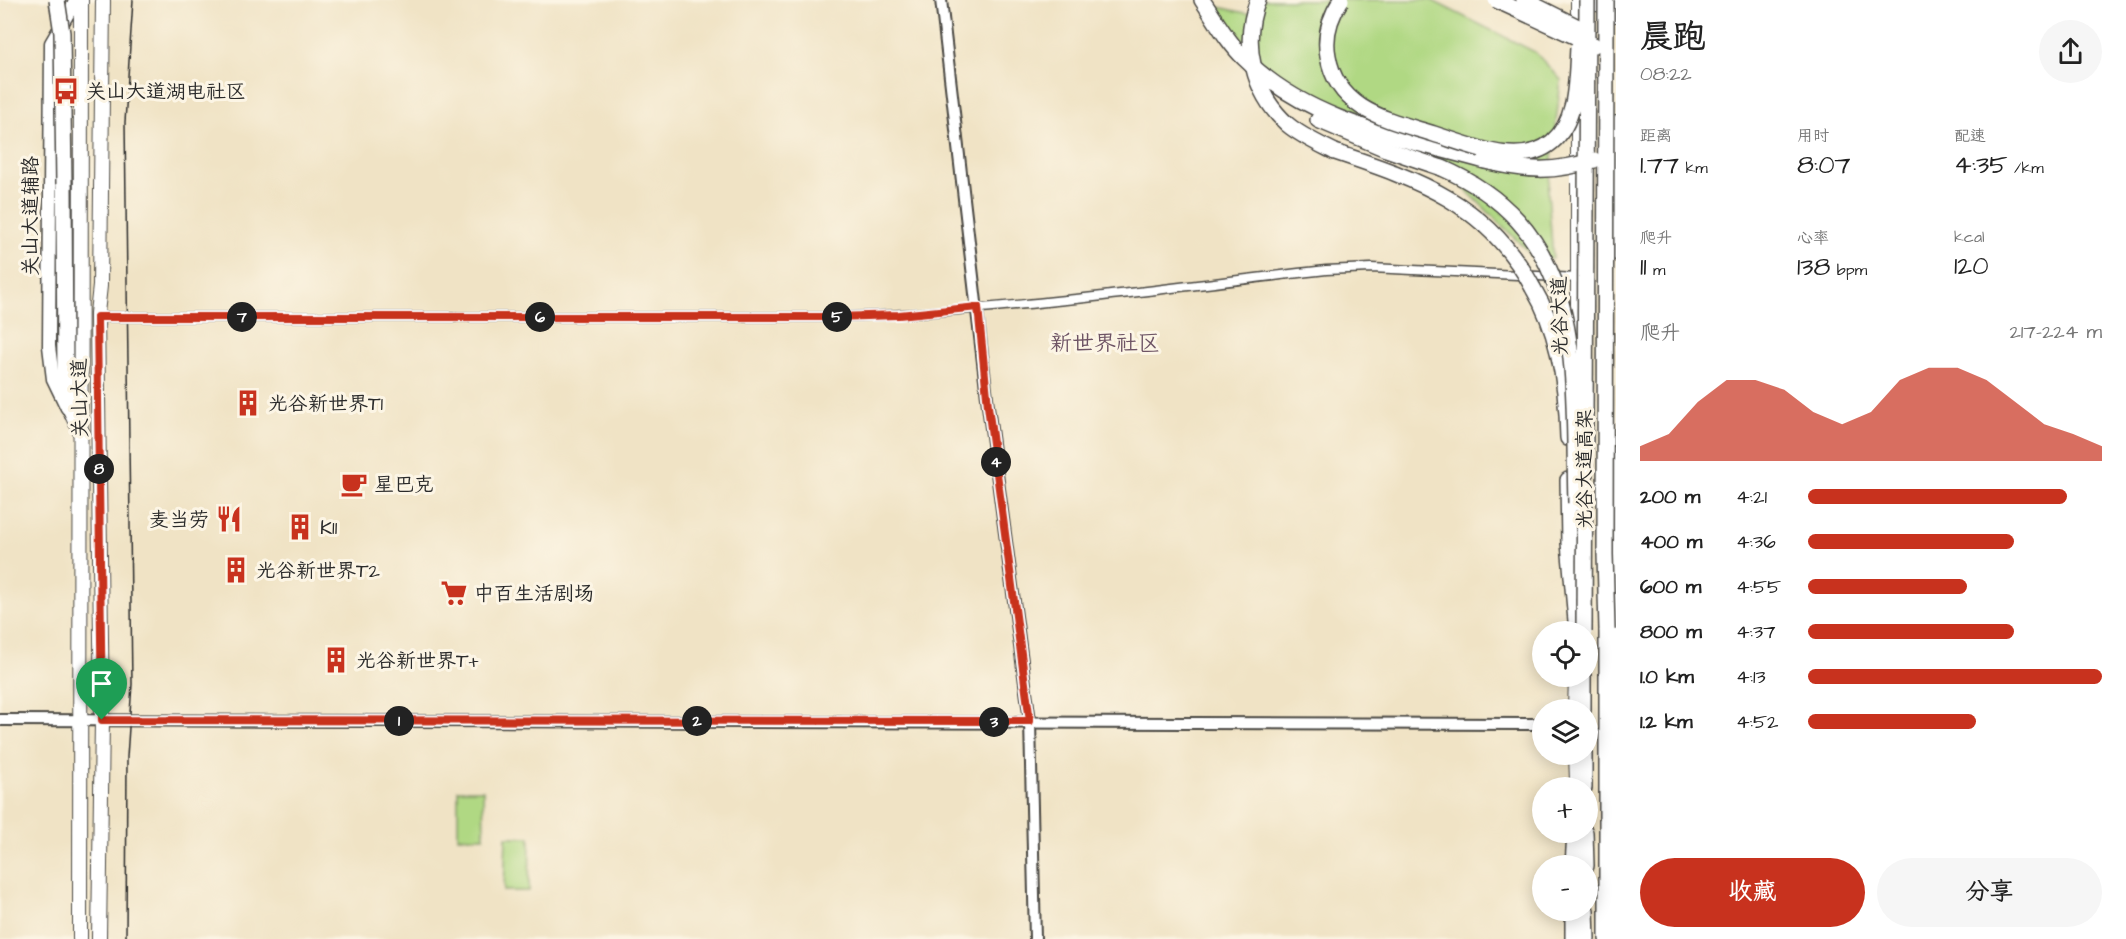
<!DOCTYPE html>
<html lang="zh">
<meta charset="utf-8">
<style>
body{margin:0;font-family:"Architects Daughter","LXGW WenKai TC",sans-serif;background:#f6f6f6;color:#222;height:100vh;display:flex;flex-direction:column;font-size:22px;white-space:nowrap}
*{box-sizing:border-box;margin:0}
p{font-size:20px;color:#767676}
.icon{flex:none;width:33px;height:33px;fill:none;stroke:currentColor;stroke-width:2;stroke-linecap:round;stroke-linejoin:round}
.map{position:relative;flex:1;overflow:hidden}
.sheet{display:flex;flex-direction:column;background:#fff;width:510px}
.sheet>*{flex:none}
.buttons{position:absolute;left:1532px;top:621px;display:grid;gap:12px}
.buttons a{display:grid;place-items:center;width:66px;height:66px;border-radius:50%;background:#fff;box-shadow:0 3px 15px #0003;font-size:30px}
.pin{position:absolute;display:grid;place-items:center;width:51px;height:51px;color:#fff;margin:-62px -26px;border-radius:50% 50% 50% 0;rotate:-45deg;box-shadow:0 0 6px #0007}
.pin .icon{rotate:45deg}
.km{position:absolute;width:30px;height:30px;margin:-15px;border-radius:50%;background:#222;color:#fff;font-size:16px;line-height:30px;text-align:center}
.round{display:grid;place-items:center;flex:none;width:63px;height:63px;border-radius:32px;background:#f6f6f6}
.head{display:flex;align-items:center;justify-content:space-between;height:102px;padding:0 24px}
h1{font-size:33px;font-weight:600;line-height:45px}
.metrics{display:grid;grid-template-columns:repeat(3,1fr);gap:9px;height:102px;padding:6px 24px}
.metrics div{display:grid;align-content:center}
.metrics b{font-size:26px;font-weight:600}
.metrics small{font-size:16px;font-weight:400}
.metrics p{font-size:16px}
.chart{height:168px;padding:12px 24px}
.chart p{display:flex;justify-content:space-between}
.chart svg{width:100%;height:108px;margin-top:6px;fill:#c8321e;opacity:.7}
.button{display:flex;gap:12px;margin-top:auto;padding:12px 24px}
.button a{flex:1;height:69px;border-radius:36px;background:#c8321e;color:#fff;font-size:24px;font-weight:600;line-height:69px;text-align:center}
.button a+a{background:#f6f6f6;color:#222}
ul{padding:0 24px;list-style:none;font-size:20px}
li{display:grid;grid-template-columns:96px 72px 1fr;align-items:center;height:45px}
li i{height:15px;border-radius:8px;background:#c8321e}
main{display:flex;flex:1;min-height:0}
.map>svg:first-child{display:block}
</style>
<main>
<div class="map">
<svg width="1616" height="939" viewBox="0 0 1616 939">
<rect width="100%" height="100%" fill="#fcf5e5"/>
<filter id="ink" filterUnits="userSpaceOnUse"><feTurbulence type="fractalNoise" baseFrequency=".0167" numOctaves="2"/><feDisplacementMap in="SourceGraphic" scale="12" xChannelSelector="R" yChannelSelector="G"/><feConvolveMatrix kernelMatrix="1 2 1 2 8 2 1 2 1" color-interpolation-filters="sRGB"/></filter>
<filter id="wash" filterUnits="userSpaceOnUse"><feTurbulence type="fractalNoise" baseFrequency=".008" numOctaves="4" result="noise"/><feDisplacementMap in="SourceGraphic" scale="24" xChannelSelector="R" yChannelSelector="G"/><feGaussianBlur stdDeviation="1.35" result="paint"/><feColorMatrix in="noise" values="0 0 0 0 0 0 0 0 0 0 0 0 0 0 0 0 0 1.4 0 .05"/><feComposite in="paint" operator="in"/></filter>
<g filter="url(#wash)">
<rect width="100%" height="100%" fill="#f0e3c5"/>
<g fill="#b0d883" stroke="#6e8257" stroke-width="1.5">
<polygon points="1252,0 1431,0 1535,52 1561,80 1548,192 1553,259 1535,258 1460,184 1379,119 1316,95 1263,65 1214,6 1250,14"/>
<polygon points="458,790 483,790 484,837 458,837"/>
<polygon points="506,837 530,837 529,891 504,891"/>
</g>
</g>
<g filter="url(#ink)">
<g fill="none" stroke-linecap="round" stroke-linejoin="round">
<g stroke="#494742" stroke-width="11">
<path id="minor" d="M97,317H835C999,312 1163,288 1326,270L1371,268L1578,278"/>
</g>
<g stroke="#494742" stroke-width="14">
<g id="tertiary">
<polyline points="941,0 988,406 1030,721 1035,939"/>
<polyline points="0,720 1542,724"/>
</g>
</g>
<g stroke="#494742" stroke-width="15">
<polyline id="secondary" points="67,408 53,379 49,346 51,43 76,0"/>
</g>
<g stroke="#494742" stroke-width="16">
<g id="primary">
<polyline points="1592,0 1616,15"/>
<polyline points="1616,0 1616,6"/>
<polyline points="1578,35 1578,0"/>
<polyline points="1578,97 1578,326"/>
<polyline points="1613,253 1616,123"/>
<polyline points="1612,452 1616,939"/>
<polyline points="1575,710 1576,676"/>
<polyline points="1576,754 1577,782"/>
<polyline points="80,939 81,0"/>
<polyline points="99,939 102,720 97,313 100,286 103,0"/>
</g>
</g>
<g stroke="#494742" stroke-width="18">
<g id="trunk">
<path d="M1202,0C1215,19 1228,43 1245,59C1308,122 1402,138 1485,161"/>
<path d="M1258,0C1241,43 1253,93 1287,124C1301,136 1319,144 1335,152"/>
<polyline points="1318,120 1386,149 1442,168"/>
<polyline points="64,185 65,384 69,406 81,432"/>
<path d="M1533,288C1559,331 1567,388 1568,438"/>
<polyline points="1568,480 1569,543 1577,632"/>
<polyline points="1583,710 1583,676"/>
<polyline points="1584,754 1584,788"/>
<polyline points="1585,832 1586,866"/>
<polyline points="1573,866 1575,832"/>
<polyline points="1573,910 1573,939"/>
<polyline points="1586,910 1587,939"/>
<polyline points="1607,939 1607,630"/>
</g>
</g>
<use href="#minor" stroke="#fff" stroke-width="8"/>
<use href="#tertiary" stroke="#fff" stroke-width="10"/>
<use href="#secondary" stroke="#fff" stroke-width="12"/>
<use href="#primary" stroke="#fff" stroke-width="14"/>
<use href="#trunk" stroke="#fff" stroke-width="15"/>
<polyline stroke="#2b2b2b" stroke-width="1.5" points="126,939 127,757 132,684 125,122 133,0"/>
<g stroke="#494742" stroke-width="18" stroke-linecap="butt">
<g id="trunk-bridge">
<polyline points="57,0 62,33 64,185"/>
<path d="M1341,0C1330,17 1324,36 1328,56C1337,111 1389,120 1434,134C1467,144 1520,169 1552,142C1578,120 1576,79 1578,48"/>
<polyline points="1496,0 1594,45"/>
<polyline points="1524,0 1586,31"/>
<polyline points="1606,0 1605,554 1607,630"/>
<path d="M1335,152C1419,180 1489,204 1533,288"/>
<path d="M1485,161C1526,171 1554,173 1594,160"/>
<path d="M1442,168C1589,232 1572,368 1576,503"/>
<polyline points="1584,632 1587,0"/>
</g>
</g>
<use href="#trunk-bridge" stroke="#fff" stroke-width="15"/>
</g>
</g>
<g fill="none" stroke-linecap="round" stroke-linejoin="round" filter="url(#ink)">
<g stroke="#fff" stroke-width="12">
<polygon id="route" points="978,307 988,406 1030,721 102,720 97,317 835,317 899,315"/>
</g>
<use href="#route" stroke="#c8321e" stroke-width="8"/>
</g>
<defs>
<g id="bus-bare" transform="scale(2.07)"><path d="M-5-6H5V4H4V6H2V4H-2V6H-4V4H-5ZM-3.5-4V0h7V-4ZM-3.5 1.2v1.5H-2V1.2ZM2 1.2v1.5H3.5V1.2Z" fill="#c8321e" stroke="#fcf5e5" stroke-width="2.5" paint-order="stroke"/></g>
<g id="building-bare" transform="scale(2.07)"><path d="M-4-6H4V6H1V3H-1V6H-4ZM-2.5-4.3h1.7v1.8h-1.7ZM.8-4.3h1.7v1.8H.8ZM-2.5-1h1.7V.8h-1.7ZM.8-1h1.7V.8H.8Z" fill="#c8321e" stroke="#fcf5e5" stroke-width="2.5" paint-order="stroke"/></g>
<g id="cafe-bare" transform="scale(2.07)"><path d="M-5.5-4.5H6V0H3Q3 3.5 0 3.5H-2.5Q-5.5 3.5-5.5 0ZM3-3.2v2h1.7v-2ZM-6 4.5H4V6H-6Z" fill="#c8321e" stroke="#fcf5e5" stroke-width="2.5" paint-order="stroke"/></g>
<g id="restaurant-bare" transform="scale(2.07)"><path d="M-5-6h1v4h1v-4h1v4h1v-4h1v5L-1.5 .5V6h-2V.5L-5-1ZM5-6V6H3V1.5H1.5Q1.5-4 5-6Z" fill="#c8321e" stroke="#fcf5e5" stroke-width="2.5" paint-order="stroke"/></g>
<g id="supermarket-bare" transform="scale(2.07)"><path d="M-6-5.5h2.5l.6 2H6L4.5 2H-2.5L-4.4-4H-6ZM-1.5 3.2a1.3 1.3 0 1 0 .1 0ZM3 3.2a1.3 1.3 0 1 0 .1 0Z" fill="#c8321e" stroke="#fcf5e5" stroke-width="2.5" paint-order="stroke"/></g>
</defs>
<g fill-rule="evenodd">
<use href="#bus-bare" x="66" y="91"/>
<use href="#building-bare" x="248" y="403"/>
<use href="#cafe-bare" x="354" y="484"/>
<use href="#restaurant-bare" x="229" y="519"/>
<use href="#building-bare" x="300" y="527"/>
<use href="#building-bare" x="236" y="570"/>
<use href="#supermarket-bare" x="454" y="593"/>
<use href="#building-bare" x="336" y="660"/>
</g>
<g text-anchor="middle" stroke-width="6" stroke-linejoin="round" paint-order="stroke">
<g font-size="20" fill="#2b2b2b" stroke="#fcf5e5" text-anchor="start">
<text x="86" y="98">关山大道湖电社区</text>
<text x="268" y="410">光谷新世界T1</text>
<text x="374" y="491">星巴克</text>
<text x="209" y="526" text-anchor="end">麦当劳</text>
<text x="320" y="534">K11</text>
<text x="256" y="577">光谷新世界T2</text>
<text x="474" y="600">中百生活剧场</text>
<text x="356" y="667">光谷新世界T+</text>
</g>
<g font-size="20" fill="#2b2b2b" stroke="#fcf5e5">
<text transform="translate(30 216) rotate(-90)" y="7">关山大道辅路</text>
<text transform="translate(1559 316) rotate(-91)" y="7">光谷大道</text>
<text transform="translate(79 398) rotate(-91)" y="7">关山大道</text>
<text transform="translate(1584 469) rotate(-90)" y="7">光谷大道高架</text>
</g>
<g font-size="22" fill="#6e5465" stroke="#fcf5e5">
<text x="1105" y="350">新世界社区</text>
</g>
</g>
</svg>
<div class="buttons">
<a><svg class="icon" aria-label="locate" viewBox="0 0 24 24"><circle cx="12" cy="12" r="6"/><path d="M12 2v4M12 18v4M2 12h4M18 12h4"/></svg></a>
<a><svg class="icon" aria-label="layers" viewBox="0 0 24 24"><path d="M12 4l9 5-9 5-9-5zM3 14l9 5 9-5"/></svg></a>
<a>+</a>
<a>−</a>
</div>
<div class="pin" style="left:102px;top:720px;background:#1e9e55"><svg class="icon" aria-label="arrive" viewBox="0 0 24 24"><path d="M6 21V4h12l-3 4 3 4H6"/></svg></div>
<b class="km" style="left:399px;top:721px">1</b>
<b class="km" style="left:697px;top:721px">2</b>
<b class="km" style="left:994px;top:722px">3</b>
<b class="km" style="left:996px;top:462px">4</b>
<b class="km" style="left:837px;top:317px">5</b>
<b class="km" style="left:540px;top:317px">6</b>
<b class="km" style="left:242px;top:317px">7</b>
<b class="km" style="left:99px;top:469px">8</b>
</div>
<section class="sheet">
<div class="head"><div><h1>晨跑</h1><p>08:22</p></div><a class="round"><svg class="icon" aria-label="share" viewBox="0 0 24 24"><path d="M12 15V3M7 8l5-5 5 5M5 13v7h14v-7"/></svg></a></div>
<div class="metrics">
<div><p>距离</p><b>1.77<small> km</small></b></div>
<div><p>用时</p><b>8:07</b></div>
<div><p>配速</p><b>4:35<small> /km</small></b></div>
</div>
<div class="metrics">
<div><p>爬升</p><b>11<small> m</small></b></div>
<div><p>心率</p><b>138<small> bpm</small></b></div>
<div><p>kcal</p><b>120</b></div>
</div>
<div class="chart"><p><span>爬升</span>217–224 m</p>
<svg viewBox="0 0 160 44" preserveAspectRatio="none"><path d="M0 44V38L10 33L20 20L30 11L40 11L50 15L60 24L70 29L80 24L90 11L100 6L110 6L120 11L130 20L140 29L150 33L160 38V44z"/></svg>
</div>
<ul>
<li><b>200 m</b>4:21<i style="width:88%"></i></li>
<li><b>400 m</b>4:36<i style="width:70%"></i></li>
<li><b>600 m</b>4:55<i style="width:54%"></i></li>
<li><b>800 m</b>4:37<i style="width:70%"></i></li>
<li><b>1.0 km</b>4:13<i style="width:100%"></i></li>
<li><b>1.2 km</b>4:52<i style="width:57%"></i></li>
</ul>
<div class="button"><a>收藏</a><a>分享</a></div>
</section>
</main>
